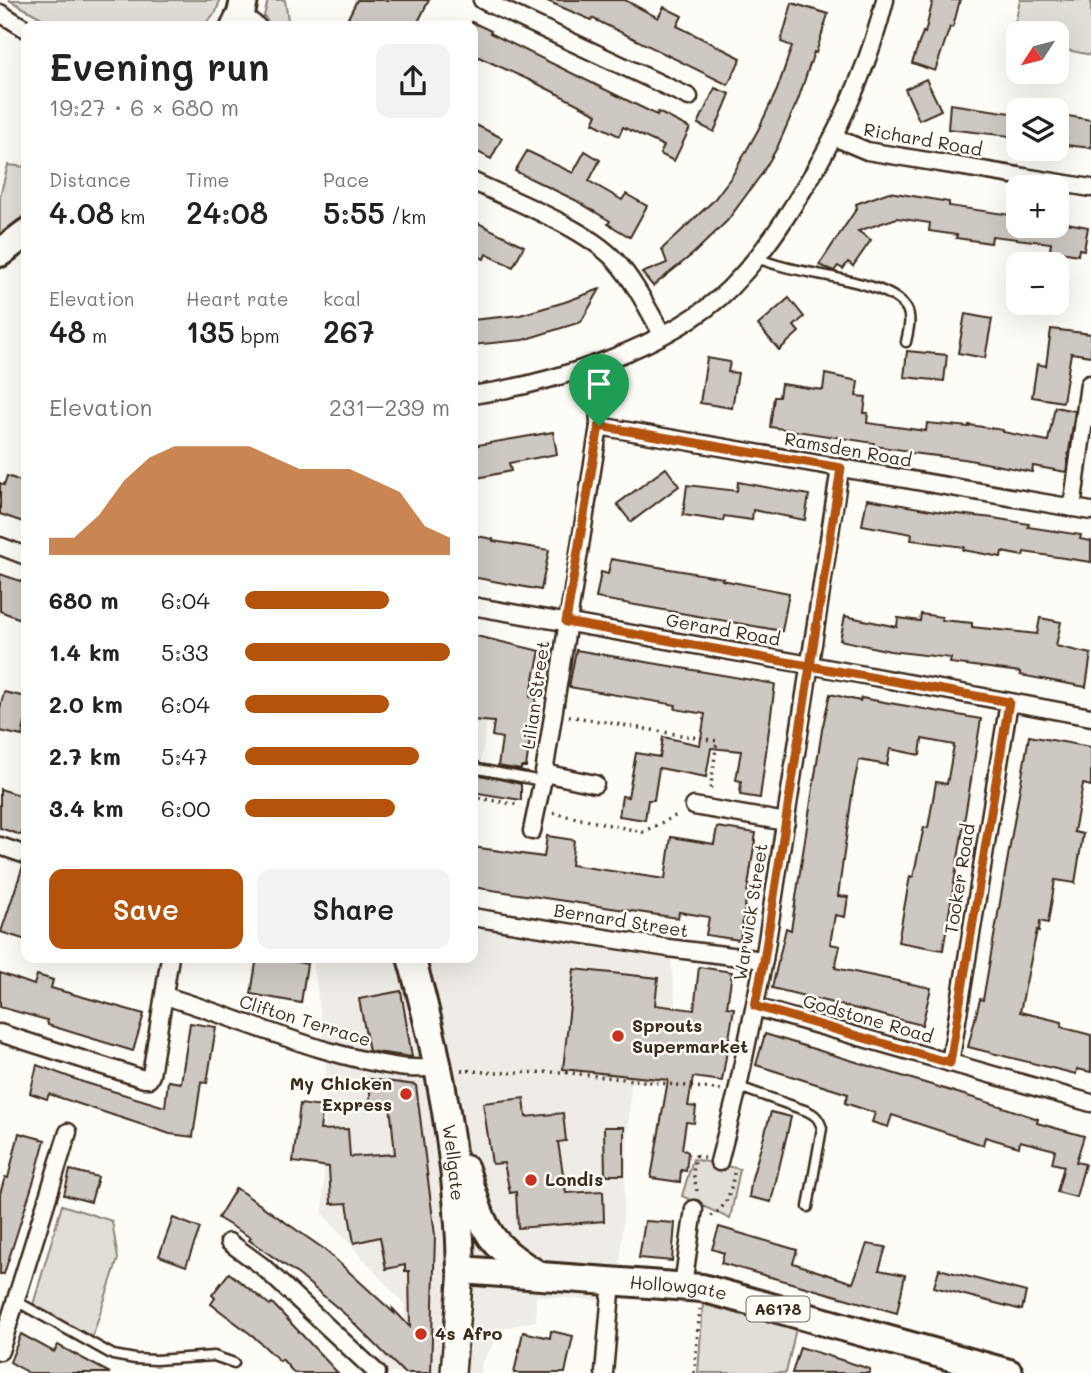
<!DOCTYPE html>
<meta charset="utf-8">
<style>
body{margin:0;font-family:Mali,sans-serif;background:#f2f2f2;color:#222;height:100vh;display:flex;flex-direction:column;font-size:26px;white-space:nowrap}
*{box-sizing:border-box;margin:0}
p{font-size:23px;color:#767676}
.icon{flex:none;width:38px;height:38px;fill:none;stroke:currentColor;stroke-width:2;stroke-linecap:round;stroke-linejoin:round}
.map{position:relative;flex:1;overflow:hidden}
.drawer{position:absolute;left:21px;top:21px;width:457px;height:942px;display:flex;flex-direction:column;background:#fff;border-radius:14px;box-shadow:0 7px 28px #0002}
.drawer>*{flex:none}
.needle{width:46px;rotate:234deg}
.controls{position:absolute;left:1006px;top:21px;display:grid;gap:14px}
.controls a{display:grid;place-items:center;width:63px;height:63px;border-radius:14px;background:#fff;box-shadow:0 7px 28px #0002;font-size:35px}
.pin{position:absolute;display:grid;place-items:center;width:60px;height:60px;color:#fff;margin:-72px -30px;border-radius:50% 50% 50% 0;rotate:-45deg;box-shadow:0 0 7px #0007}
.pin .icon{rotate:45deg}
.round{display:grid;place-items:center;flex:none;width:74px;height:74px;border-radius:14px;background:#f2f2f2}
.summary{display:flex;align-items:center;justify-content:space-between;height:119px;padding:0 28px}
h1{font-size:38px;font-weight:600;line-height:52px}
.metrics{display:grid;grid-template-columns:repeat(3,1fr);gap:10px;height:119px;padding:7px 28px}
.metrics div{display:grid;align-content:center}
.metrics b{font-size:30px;font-weight:600}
.metrics small{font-size:19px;font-weight:400}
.metrics p{font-size:19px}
.chart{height:196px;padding:14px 28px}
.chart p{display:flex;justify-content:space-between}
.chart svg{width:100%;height:126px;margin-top:7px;fill:#b45309;opacity:.7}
.primary-button{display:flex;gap:14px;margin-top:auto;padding:14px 28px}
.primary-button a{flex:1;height:80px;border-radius:14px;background:#b45309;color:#fff;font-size:28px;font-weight:600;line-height:80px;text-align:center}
.primary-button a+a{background:#f2f2f2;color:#222}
ul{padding:0 28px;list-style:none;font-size:23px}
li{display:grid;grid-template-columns:112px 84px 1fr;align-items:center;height:52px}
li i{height:18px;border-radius:9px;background:#b45309}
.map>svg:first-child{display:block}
</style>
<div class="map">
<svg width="1091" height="1373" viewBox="0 0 1091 1373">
<rect width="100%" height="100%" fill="#fdfcf7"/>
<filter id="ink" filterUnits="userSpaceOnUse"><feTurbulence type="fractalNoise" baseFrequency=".0143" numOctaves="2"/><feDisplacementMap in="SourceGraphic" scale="14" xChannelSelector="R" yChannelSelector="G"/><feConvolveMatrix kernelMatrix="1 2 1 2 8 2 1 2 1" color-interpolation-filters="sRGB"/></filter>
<g filter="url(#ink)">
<g fill="#efece7">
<polygon points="472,691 491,693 476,796 472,796"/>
<polygon points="473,917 670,948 683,1084 631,1082 618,1302 536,1296 536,1321 504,1328 482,1362 480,1373 370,1373 371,1367 405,1333 404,1304 323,1214 326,1059 313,957 472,957"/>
</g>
<g fill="#e1ded7" stroke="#8e847a" stroke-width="2">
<polygon points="9,0 220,0 216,12 203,26 56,26"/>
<polygon points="268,0 285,0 289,26 271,26 264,16"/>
<polygon points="1020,0 1091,0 1091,55 1057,48 1057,33 1018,33 1018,40 1012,39"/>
<polygon points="8,165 26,167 26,213 0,237 0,196"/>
<polygon points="693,1159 740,1169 730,1219 682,1196"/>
<polygon points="62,1205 112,1221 118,1259 92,1338 33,1305"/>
<polygon points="703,1304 796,1328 786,1373 698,1373"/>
</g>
<g fill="#cdc8c2" stroke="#3b2a1e" stroke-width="2">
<polygon points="357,0 429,0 416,26 344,26"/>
<polygon points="545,0 625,0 658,18 664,7 682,16 677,26 741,58 728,85 592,18 591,20"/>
<polygon points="933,0 960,0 953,27 950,27 935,71 912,63 923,32 925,33"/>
<polygon points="792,3 828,14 816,53 814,52 798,100 777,148 761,175 727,221 693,254 653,286 642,273 667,263 662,249 713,201 732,176 758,130 777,90 792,46 781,42"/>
<polygon points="472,22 491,31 490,33 657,115 658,112 690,128 674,161 660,154 664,146 623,127 619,136 593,123 597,114 538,84 472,54"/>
<polygon points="926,79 941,110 919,120 905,89"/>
<polygon points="715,88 730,94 714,132 698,124"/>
<polygon points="950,104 1018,114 1018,137 948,129"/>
<polygon points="1057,114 1091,120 1091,148 1057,144"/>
<polygon points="472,123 502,138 491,159 472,149"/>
<polygon points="527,151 573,173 585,151 600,160 589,181 622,200 626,194 647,206 630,237 608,224 610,221 575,200 515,171"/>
<polygon points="889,192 949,202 949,206 1018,216 1018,226 1057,226 1057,221 1088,227 1084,250 1079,249 1078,255 1050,250 1051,243 992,236 991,243 956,238 957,235 929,231 930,223 897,218 858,231 871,240 853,266 848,262 843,269 838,266 834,271 819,265 857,208 856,204"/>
<polygon points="472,220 524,246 513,267 486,254 484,259 472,254"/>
<polygon points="600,289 581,322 523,340 472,345 472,320 520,315 565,302"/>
<polygon points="789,298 804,317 794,326 799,332 779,350 758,325"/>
<polygon points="965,314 992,319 985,358 958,353"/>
<polygon points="1051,329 1091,334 1091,356 1071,353 1063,402 1032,397 1037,364 1046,366"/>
<polygon points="907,351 947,355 944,381 904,377"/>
<polygon points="707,358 730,362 728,372 738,373 732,408 700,403"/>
<polygon points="825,374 858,381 856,396 866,397 864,413 868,413 867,423 926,431 927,423 969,427 969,425 1003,430 1003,432 1048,441 1055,407 1075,411 1066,472 1033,466 1032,472 964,459 911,453 911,451 874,446 874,443 770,427 774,397 779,397 781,384 823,390"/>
<polygon points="553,432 557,454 509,463 511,471 472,479 472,446"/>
<polygon points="666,468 679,486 631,522 617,504"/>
<polygon points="7,476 26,483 26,523 0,514 0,483 4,485"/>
<polygon points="738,482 809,495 805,520 753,510 752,520 724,516 723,521 683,515 687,485 737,491"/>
<polygon points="867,499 948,513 993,518 1029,524 1028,527 1081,535 1080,539 1091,541 1091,562 1024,552 1023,556 1002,552 1001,557 963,550 964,547 911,540 912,534 862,525"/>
<polygon points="477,536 493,539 493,541 549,550 541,590 472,577 472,545 475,546"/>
<polygon points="611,559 723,578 722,580 789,593 782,631 596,598 601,572 608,574"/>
<polygon points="0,574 26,583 26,621 0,611"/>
<polygon points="921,614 942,617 942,620 972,623 972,627 1037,634 1040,618 1061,622 1056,646 1091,654 1086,687 1020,675 1020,672 950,663 951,658 890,651 840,640 845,616 897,627 898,618 920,621"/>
<polygon points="472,635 540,651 530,697 536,698 526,767 521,767 521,770 498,766 502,738 492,736 494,722 472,720"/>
<polygon points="576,650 775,684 760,798 740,795 741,781 736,780 741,751 711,748 706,777 659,768 654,800 648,800 645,820 619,816 622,796 628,797 636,753 660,757 663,737 700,745 705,714 675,709 676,705 569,687"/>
<polygon points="4,692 26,697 26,719 22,736 0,731 0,708"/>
<polygon points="830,694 860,701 861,698 981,719 943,950 898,942 910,876 913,877 924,827 928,828 936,782 947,784 954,745 922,739 920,755 890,749 887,765 859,760 853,788 838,896 848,897 845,917 835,915 830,944 840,946 835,968 931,988 922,1025 772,988 786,928 791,930 822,730"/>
<polygon points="1029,736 1091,747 1091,786 1083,784 1074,832 1083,834 1075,883 1055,880 1048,923 1040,921 1039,931 1037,930 1020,1012 1062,1022 1061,1027 1091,1035 1091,1072 1077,1069 1076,1074 968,1047 980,999 983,1000"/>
<polygon points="472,773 521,784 521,800 472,792"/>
<polygon points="0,789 26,797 26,819 21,835 0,828"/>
<polygon points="717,827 756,833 740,940 706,935 709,917 679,912 678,918 472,887 472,847 544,857 547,836 574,840 571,865 665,879 671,837 714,844"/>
<polygon points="23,866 26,867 26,940 1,932"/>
<polygon points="257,957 273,957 307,964 301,1003 251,994"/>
<polygon points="699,967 732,972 727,1007 734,1008 722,1081 693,1077 688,1106 696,1107 694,1123 686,1122 682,1149 688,1152 686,1171 681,1170 680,1182 651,1178 668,1080 563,1069 574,969 658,978 655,1005 694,1010"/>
<polygon points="0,973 34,985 37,975 53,980 51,988 144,1014 133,1051 48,1025 47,1020 0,1007"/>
<polygon points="401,991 412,1057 369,1051 359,999"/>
<polygon points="190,1023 216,1027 207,1083 201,1082 193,1137 170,1134 49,1094 47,1099 30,1093 37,1065 83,1082 165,1107 168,1081 181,1083"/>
<polygon points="765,1034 1000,1106 1038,1119 1037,1123 1084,1136 1076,1162 1085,1164 1076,1197 1057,1192 1064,1166 1052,1163 1055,1150 1020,1141 1019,1147 985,1137 983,1145 892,1115 888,1127 872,1122 875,1113 845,1103 848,1094 756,1065"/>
<polygon points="370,1079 416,1085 435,1235 431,1373 404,1373 347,1316 299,1275 249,1240 251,1238 218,1218 236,1188 324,1249 394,1313 393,1309 410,1327 409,1271 405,1271 405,1265 386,1269 380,1237 354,1243 347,1203 331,1204 329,1167 293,1162 300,1104 323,1107 320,1130 348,1129 350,1157 395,1154 390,1105 370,1104"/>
<polygon points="524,1098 526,1117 563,1113 566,1141 558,1142 566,1193 603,1191 604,1221 518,1228 516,1192 510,1193 504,1163 492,1164 483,1103"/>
<polygon points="771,1112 791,1117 771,1202 749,1197 752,1178"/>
<polygon points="604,1127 624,1127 624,1175 605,1175"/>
<polygon points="19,1133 45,1140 34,1180 4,1274 0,1274 0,1194 5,1177 8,1178"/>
<polygon points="70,1170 98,1177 91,1202 64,1195"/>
<polygon points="173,1218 200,1228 186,1266 159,1256"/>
<polygon points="645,1221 675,1223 672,1261 639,1258"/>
<polygon points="719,1227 797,1250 793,1263 853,1283 867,1244 886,1247 879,1270 905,1275 897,1313 721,1263 724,1253 712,1249"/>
<polygon points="939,1269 1026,1292 1022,1310 934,1287"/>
<polygon points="229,1273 270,1305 272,1303 338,1373 294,1373 282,1359 280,1361 253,1336 211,1304 215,1298 212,1295"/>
<polygon points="551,1331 573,1336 565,1373 514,1373 523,1332 550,1338"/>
<polygon points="21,1334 54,1352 58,1345 110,1373 29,1373 10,1362"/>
<polygon points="800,1347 870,1369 870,1373 792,1373"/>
</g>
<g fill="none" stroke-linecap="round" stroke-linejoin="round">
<g stroke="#3b2a1e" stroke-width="13">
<g id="lane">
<path d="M758,258C795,276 887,277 907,309C912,319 908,332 906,342"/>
<polyline points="472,763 478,769 542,781"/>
<path d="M739,1087L807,1111C816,1115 819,1119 822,1128L808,1207"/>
<polyline points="16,1301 113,1355 135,1359 156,1360 214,1356 234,1363"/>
</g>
</g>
<g stroke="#3b2a1e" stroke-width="21">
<g id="street">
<polyline points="482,0 689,97"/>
<polyline points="0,13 26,29"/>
<polyline points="241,14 257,26"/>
<polyline points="834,137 867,151 1091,188"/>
<path d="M472,181C514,201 585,228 615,260C635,282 648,309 662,334"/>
<path d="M472,395C552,384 672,346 730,288C767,250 787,216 814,172C845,118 870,61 885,0"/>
<polyline points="599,426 1091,511"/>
<polyline points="1072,508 1089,384"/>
<polyline points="0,546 26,556"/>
<polyline points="472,606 810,665 1091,717"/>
<polyline points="544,773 595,784"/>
<polyline points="694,806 786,822"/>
<polyline points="532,831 544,773 599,426 598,397 589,368"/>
<polyline points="0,846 26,855"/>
<polyline points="472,917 668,948 764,960"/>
<path d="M165,996C242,1019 318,1055 399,1067C411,1069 425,1068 437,1068"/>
<polyline points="755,1007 1091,1103"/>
<polyline points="0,1033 144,1079 149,1079 151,1075 170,957"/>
<polyline points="950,1063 1009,702"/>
<polyline points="719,1162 737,1092 764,960 840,468"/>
<polyline points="229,1242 262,1266 377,1373"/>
<polyline points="683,1285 694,1209"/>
<polyline points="0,1351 68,1132"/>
<polyline points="604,1373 612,1281"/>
</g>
</g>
<g stroke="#3b2a1e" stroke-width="28">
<polyline id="secondary" points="453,1373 461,1270"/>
</g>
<g stroke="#3b2a1e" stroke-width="32">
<g id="primary">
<polyline points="235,26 241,14 244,0"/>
<polyline points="0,253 26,233"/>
<path id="s1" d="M411,957C440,1059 459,1165 461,1270L702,1288L1009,1373"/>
<path d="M465,1169C484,1226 483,1242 537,1274"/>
</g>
</g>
<g stroke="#3b2a1e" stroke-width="3.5" stroke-dasharray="2 5" stroke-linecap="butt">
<polyline points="569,716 717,741 710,792"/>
<polyline points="472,797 519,805"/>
<polyline points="553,813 643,832 679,814"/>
<polyline points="461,1070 496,1073 561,1072 722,1090"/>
<polyline points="697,1191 693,1172 696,1156 704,1158"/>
<path d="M711,1216C728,1207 731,1190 734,1173"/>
<polyline points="694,1373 700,1309"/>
</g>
<use href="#lane" stroke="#fdfcf7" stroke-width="8"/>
<use href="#street" stroke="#fdfcf7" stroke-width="16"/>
<use href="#secondary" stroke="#fdfcf7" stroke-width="23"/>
<use href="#primary" stroke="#fdfcf7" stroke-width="26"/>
</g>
</g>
<g fill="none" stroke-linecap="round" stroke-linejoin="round" filter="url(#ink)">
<g stroke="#fff" stroke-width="14">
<polyline id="route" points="599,426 841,468 764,960 755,1006 950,1063 1009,702 566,622 599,426"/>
</g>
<use href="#route" stroke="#b45309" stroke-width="9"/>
</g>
<g fill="#c8321e" stroke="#fdfcf7" stroke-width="2.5">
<circle cx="618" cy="1036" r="7"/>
<circle cx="406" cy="1094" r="7"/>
<circle cx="531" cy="1180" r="7"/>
<circle cx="421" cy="1334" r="7"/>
</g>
<g text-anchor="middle" stroke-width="5" stroke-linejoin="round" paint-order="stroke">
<rect fill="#fdfcf7" stroke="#75695f" stroke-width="2" x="746.5" y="1296.5" width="63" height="25" rx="5"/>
<g font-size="16" font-weight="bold" fill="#3b2a1e">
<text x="778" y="1315">A6178</text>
</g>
<g font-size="18" fill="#3b2a1e" stroke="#fdfcf7">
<text transform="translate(923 140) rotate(10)" y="6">Richard Road</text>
<text transform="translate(848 450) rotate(10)" y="6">Ramsden Road</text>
<text transform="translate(723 630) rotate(10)" y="6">Gerard Road</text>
<text transform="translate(536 695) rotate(-82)" y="6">Lilian Street</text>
<text transform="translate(960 879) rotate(-81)" y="6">Tooker Road</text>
<text transform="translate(751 912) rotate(-81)" y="6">Warwick Street</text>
<text transform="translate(621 921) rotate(9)" y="6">Bernard Street</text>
<text transform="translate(868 1019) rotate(16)" y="6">Godstone Road</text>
<text transform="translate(305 1021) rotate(17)" y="6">Clifton Terrace</text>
<text dy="6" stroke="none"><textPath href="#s1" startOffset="210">Wellgate</textPath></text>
<text dy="6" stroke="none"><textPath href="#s1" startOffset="536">Hollowgate</textPath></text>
</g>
<g font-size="18" font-weight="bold" fill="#3b2a1e" stroke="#fdfcf7" text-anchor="start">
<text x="632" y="1032">Sprouts<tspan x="632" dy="21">Supermarket</tspan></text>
<text x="392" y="1090" text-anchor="end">My Chicken<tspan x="392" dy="21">Express</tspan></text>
<text x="545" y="1186">Londis</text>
<text x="435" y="1340">4s Afro</text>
</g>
</g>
</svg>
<div class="controls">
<a><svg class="needle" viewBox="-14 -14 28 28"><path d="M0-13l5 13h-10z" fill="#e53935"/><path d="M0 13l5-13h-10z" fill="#767676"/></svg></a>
<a><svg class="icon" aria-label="layers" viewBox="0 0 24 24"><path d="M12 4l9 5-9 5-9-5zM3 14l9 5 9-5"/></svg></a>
<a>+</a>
<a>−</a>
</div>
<div class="pin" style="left:599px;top:426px;background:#1e9e55"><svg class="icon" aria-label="arrive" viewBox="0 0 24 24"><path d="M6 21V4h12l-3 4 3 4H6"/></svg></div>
<section class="drawer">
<div class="summary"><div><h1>Evening run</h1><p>19:27 · 6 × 680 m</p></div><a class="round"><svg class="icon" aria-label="share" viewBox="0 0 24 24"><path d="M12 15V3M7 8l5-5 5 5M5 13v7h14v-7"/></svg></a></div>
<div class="metrics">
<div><p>Distance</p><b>4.08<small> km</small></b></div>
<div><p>Time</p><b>24:08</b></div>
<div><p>Pace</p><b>5:55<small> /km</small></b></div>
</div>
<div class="metrics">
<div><p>Elevation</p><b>48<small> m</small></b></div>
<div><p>Heart rate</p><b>135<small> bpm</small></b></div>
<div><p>kcal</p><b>267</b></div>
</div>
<div class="chart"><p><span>Elevation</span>231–239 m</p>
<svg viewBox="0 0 160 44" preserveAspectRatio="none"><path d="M0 44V38L10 38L20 30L30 18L40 10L50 6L60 6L70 6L80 6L90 10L100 14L110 14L120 14L130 18L140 22L150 34L160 38V44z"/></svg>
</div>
<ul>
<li><b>680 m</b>6:04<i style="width:70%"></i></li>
<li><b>1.4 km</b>5:33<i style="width:100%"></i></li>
<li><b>2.0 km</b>6:04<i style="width:70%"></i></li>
<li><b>2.7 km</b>5:47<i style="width:85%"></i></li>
<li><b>3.4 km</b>6:00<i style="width:73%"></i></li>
</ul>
<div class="primary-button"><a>Save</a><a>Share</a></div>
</section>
</div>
